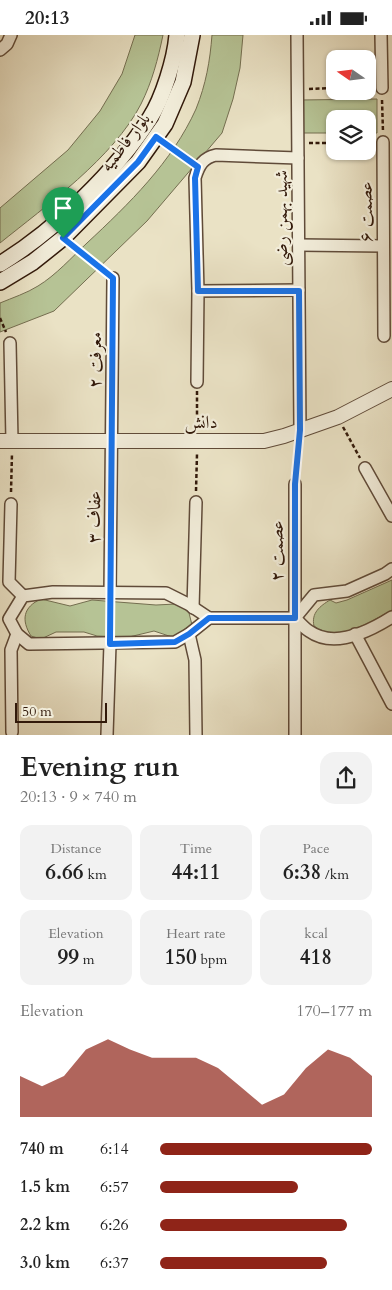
<!DOCTYPE html>
<meta charset="utf-8">
<style>
body{margin:0;font-family:Cardo,Amiri,serif;background:#f2f2f2;color:#222;height:100vh;display:flex;flex-direction:column;font-size:19px;white-space:nowrap}
*{box-sizing:border-box;margin:0}
p{font-size:16px;color:#767676}
.icon{flex:none;width:28px;height:28px;fill:none;stroke:currentColor;stroke-width:2;stroke-linecap:round;stroke-linejoin:round}
.map{position:relative;height:700px;overflow:hidden}
.side{display:flex;flex-direction:column;background:#fff;flex:1}
.side>*{flex:none}
.needle{width:32px;rotate:284deg}
.buttons{position:absolute;left:326px;top:15px;display:grid;gap:10px}
.buttons a{display:grid;place-items:center;width:50px;height:50px;border-radius:10px;background:#fff;box-shadow:0 1px 4px #0004;font-size:25px}
.scale{position:absolute;left:15px;bottom:12px;width:92px;box-sizing:border-box;padding-left:5px;border:2px solid #32190a;border-top:0;font-size:14px;line-height:18px;white-space:nowrap;color:#32190a;-webkit-text-stroke:4px #f1ecd9;paint-order:stroke}
.pin{position:absolute;display:grid;place-items:center;width:42px;height:42px;color:#fff;margin:-51px -21px;border-radius:50% 50% 50% 0;rotate:-45deg;box-shadow:0 0 5px #0007}
.pin .icon{rotate:45deg}
.round{display:grid;place-items:center;flex:none;width:52px;height:52px;border-radius:15px;background:#f2f2f2}
.head{display:flex;align-items:center;justify-content:space-between;height:85px;padding:0 20px}
h1{font-size:28px;font-weight:800;line-height:38px}
.stats{display:grid;grid-template-columns:repeat(3,1fr);gap:8px;height:85px;padding:5px 20px}
.stats div{display:grid;align-content:center;border-radius:12px;background:#f2f2f2;text-align:center}
.stats b{font-size:21px;font-weight:800}
.stats small{font-size:14px;font-weight:400}
.stats p{font-size:14px}
.chart{height:140px;padding:10px 20px}
.chart p{display:flex;justify-content:space-between}
.chart svg{width:100%;height:90px;margin-top:5px;fill:#8f2418;opacity:.7}
ul{padding:0 20px;list-style:none;font-size:16px}
li{display:grid;grid-template-columns:80px 60px 1fr;align-items:center;height:38px}
li i{height:12px;border-radius:6px;background:#8f2418}
.status{display:flex;justify-content:space-between;align-items:center;height:35px;padding:0 25px;background:#fff;direction:ltr}
.status svg{height:14px;fill:currentColor}
.map>svg:first-child{display:block}
</style>
<div class="status"><b>20:13</b><svg viewBox="0 0 49 12"><path d="M0 12V9h3v3zM5 12V6h3v6zM10 12V3h3v9zM15 12V0h3v12zM26 1h20v11H26zM47 4h2v5h-2z"/></svg></div>
<div class="map">
<svg width="392" height="700" viewBox="0 0 392 700">
<rect width="100%" height="100%" fill="#eae2c5"/>
<filter id="stains"><feTurbulence type="fractalNoise" baseFrequency=".004" numOctaves="4"/><feColorMatrix values="0 0 0 0 .2 0 0 0 0 .09 0 0 0 0 .02 0 0 0 .5 -.17"/></filter>
<radialGradient id="worn" r=".72"><stop offset=".6" stop-color="#630" stop-opacity="0"/><stop offset="1" stop-color="#630" stop-opacity=".3"/></radialGradient>
<g fill="#b6c395" stroke="#746e50">
<path d="M135,0H163C158,24 152,47 141,69C114,122 46,171 0,208V173L68,115L100,76L122,39Z"/>
<path d="M212,0H243L240,33L233,64L222,98L147,186L54,276L0,297V268C12,263 27,258 38,251C56,240 71,223 87,208C129,169 172,127 196,74C206,49 210,26 212,0Z"/>
<polygon points="377,64 377,98 368,98 368,84 335,84 335,98 301,98 300,65"/>
<path d="M392,545V575C370,587 338,609 314,591C311,578 320,571 330,565L336,568L347,565Z"/>
<path d="M41,564L70,571L92,565L156,570L176,569L185,572L189,578L192,590L188,596L181,600L172,602L154,596L129,602L97,601L84,597H56L41,604L31,601C21,585 23,572 41,564Z"/>
</g>
<g fill="none" stroke-linecap="round" stroke-linejoin="round">
<g stroke="#604b39" stroke-width="14">
<g id="minor">
<polyline points="297,0 300,395"/>
<polyline points="381,0 382,53"/>
<polyline points="0,15 7,9 11,0"/>
<polyline points="383,107 384,301"/>
<polyline points="299,210 383,211"/>
<polyline points="198,256 299,255"/>
<polyline points="10,308 12,406"/>
<path d="M197,347L198,256L195,143C199,130 203,123 216,120L298,123"/>
<polyline points="365,433 392,481"/>
<polyline points="11,469 9,547 23,561"/>
<polygon points="53,557 166,558 188,569 209,583 189,599 175,607 29,609 17,599 9,584 23,561"/>
<polyline points="110,558 113,243"/>
<polyline points="193,573 196,467"/>
<path d="M209,583H295C299,587 304,593 309,596C334,614 370,596 392,582"/>
<polyline points="295,583 314,560 347,556 385,539 392,534"/>
<polyline points="189,599 195,625 196,700"/>
<polyline points="355,599 392,669"/>
<polyline points="12,697 11,615 17,599"/>
<polyline points="107,700 110,609"/>
<polyline points="295,700 295,449"/>
</g>
</g>
<g stroke="#604b39" stroke-width="16">
<polyline id="tertiary" points="0,406 264,406 284,401 338,382 392,354"/>
</g>
<g stroke="#32190a" stroke-width="18">
<g id="secondary">
<path d="M0,229C54,196 116,137 150,83C163,63 175,24 177,0"/>
<polyline points="0,247 33,227 63,203 138,127 165,89 183,47 192,0"/>
</g>
</g>
<g stroke="#32190a" stroke-width="2.5" stroke-dasharray="4 2.5" stroke-linecap="butt">
<polyline points="309,54 335,53"/>
<polyline points="382,65 383,97"/>
<polyline points="309,108 335,108"/>
<polyline points="167,110 191,127"/>
<polyline points="73,211 104,236"/>
<polyline points="0,283 6,297"/>
<polyline points="197,356 197,393"/>
<polyline points="343,392 360,423"/>
<polyline points="296,438 299,409"/>
<polyline points="196,456 197,419"/>
<polyline points="11,457 12,418"/>
<polyline points="110,569 110,596"/>
</g>
<use href="#minor" stroke="#f1ecd9" stroke-width="11"/>
<use href="#tertiary" stroke="#f1ecd9" stroke-width="14"/>
<use href="#secondary" stroke="#f1ecd9" stroke-width="15"/>
</g>
<g fill="none" stroke-linecap="round" stroke-linejoin="round">
<g stroke="#fff" stroke-width="10">
<polygon id="route" points="156,102 198,132 195,143 198,256 299,256 300,395 295,449 295,583 209,583 189,599 175,607 110,609 113,243 63,203 138,127"/>
</g>
<use href="#route" stroke="#1a73e8" stroke-width="6"/>
</g>
<g text-anchor="middle" stroke-width="4.5" stroke-linejoin="round" paint-order="stroke">
<g font-size="18" fill="#32190a" stroke="#f1ecd9">
<text transform="translate(125 107) rotate(-52)" y="6">بلوار فاطمیه</text>
<text transform="translate(366 177) rotate(-90)" y="6">عصمت ۶</text>
<text transform="translate(281 183) rotate(-90)" y="6">شهید بهمن رضی</text>
<text transform="translate(95 325) rotate(-90)" y="6">معرفت ۲</text>
<text x="201" y="393">دانش</text>
<text transform="translate(94 482) rotate(-89)" y="6">عفاف ۳</text>
<text transform="translate(277 516) rotate(-90)" y="6">عصمت ۲</text>
</g>
</g>
<rect width="100%" height="100%" filter="url(#stains)"/>
<rect width="100%" height="100%" fill="url(#worn)"/>
</svg>
<div class="buttons">
<a><svg class="needle" viewBox="-14 -14 28 28"><path d="M0-13l5 13h-10z" fill="#e53935"/><path d="M0 13l5-13h-10z" fill="#767676"/></svg></a>
<a><svg class="icon" aria-label="layers" viewBox="0 0 24 24"><path d="M12 4l9 5-9 5-9-5zM3 14l9 5 9-5"/></svg></a>
</div>
<div class="scale">50 m</div>
<div class="pin" style="left:63px;top:203px;background:#1e9e55"><svg class="icon" aria-label="arrive" viewBox="0 0 24 24"><path d="M6 21V4h12l-3 4 3 4H6"/></svg></div>
</div>
<section class="side">
<div class="head"><div><h1>Evening run</h1><p>20:13 · 9 × 740 m</p></div><a class="round"><svg class="icon" aria-label="share" viewBox="0 0 24 24"><path d="M12 15V3M7 8l5-5 5 5M5 13v7h14v-7"/></svg></a></div>
<div class="stats">
<div><p>Distance</p><b>6.66<small> km</small></b></div>
<div><p>Time</p><b>44:11</b></div>
<div><p>Pace</p><b>6:38<small> /km</small></b></div>
</div>
<div class="stats">
<div><p>Elevation</p><b>99<small> m</small></b></div>
<div><p>Heart rate</p><b>150<small> bpm</small></b></div>
<div><p>kcal</p><b>418</b></div>
</div>
<div class="chart"><p><span>Elevation</span>170–177 m</p>
<svg viewBox="0 0 160 44" preserveAspectRatio="none"><path d="M0 44V24L10 29L20 24L30 11L40 6L50 11L60 15L70 15L80 15L90 20L100 29L110 38L120 33L130 20L140 11L150 15L160 24V44z"/></svg>
</div>
<ul>
<li><b>740 m</b>6:14<i style="width:100%"></i></li>
<li><b>1.5 km</b>6:57<i style="width:65%"></i></li>
<li><b>2.2 km</b>6:26<i style="width:88%"></i></li>
<li><b>3.0 km</b>6:37<i style="width:79%"></i></li>
</ul>
</section>
